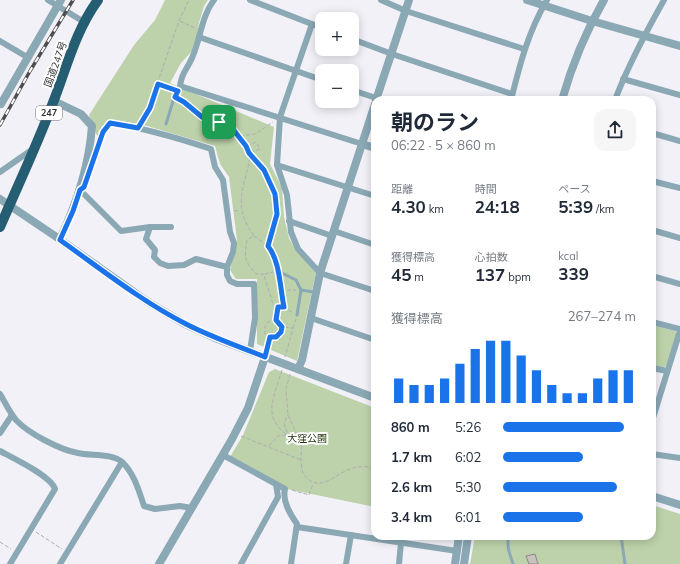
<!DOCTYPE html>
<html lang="ja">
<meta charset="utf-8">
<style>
body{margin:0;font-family:Mulish,"Noto Sans JP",sans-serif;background:#f6f6f7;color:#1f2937;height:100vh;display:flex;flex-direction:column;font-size:15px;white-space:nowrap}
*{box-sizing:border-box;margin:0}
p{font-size:13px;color:#747a83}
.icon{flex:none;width:22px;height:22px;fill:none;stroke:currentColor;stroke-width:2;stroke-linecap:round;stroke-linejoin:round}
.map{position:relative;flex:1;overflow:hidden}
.sheet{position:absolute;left:371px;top:96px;width:285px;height:444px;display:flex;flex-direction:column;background:#fff;border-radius:12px;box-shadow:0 2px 10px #0003}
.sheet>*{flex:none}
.controls{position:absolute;left:315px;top:12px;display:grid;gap:8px}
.controls a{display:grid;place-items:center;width:44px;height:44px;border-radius:8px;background:#fff;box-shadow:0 2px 10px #0003;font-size:20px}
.pin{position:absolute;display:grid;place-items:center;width:34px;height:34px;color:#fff;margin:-17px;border-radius:8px;box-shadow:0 2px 6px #0006}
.round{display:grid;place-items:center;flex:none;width:42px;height:42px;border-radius:12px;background:#f6f6f7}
.overview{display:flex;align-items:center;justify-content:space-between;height:68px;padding:0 20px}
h1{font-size:22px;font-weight:700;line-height:30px}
.stats{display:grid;grid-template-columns:repeat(3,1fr);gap:6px;height:68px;padding:4px 20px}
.stats div{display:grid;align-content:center}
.stats b{font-size:17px;font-weight:700}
.stats small{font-size:11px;font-weight:400}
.stats p{font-size:11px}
.chart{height:112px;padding:8px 20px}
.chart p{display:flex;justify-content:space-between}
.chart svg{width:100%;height:72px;margin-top:4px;stroke:#1a73e8;stroke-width:6}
ul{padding:0 20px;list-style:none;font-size:13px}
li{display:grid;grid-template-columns:64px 48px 1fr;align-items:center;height:30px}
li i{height:10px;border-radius:5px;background:#1a73e8}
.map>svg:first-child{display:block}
</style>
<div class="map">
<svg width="680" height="564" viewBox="0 0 680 564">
<rect width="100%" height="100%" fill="#f3f1f8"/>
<g fill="#bdd2ab">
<polygon points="165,0 208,0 204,6 199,23 196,42 192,51 181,63 170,83 274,127 270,164 282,188 284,217 289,238 296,251 316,272 297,361 257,344 257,279 236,279 230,270 237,240 229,177 220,164 215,146 147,126 109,120 97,136 89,115 134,45 155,20"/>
<polygon points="652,325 675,331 677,333 666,366 663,368 652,365"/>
<polygon points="275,369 375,408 375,507 287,489 230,457 243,435 269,372"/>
<polygon points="652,505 680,514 680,564 470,564 475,536 652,536"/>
</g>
<polygon fill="#c7c2bc" stroke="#8d8782" points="535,554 538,564 529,564 526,556"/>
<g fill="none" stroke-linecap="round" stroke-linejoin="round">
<g stroke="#afadb3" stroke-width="1" stroke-dasharray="4 2" stroke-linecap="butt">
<polyline points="180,21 195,28"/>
<polyline points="158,84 173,90"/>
<path d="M179,100C188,104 193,112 201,117C210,123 224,121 232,128C237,133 249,147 249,154C250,160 248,168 246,175C239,201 238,213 254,236L247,240C244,257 244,260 256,274H264C266,285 271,295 273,305L278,307L276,320L282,327L293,328L285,357"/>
<polyline points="141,122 149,107 179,21 189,0"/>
<polyline points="240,136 255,134 273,122"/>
<path d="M247,146L256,142L260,149L249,153C264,170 279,190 277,213C276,224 271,236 268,246L273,253L277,266"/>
<polyline points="234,211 240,210"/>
<polyline points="254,236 268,246"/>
<polyline points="265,274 273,272"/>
<polyline points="279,277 284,307 293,313"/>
<polyline points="281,290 296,290"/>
<polyline points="276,320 268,322 265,327 265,334 270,337 276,337 281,332 282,327"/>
<polyline points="293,328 296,319"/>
<polyline points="266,350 269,338"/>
<path d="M282,370C270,408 261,421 301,444C302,452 300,461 302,469C302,473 305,477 308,479C322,491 337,473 350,469C359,466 366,466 375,468"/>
<polyline points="290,374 286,389 288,415 301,443"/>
<polyline points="241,436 301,460"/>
<polyline points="269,446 278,436 286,435 287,432 284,423 288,415"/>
<polyline points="292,490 309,495 313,484"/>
<polyline points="36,532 62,549"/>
<polyline points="0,542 11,549"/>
</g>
<g stroke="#8ba8b5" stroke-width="3">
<polyline points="166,124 173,101 180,86"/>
<polyline points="278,271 296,280 301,290 314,292"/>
<polyline points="297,315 301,290"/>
<path d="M509,536C506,545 510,555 513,564"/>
<polyline points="621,536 625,564"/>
</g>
<g stroke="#8ba8b5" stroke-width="6">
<polyline points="48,0 84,22"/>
<path d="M214,0C201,17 201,38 192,58C187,70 182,71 180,86L362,144"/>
<polyline points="250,0 322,28"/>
<polyline points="381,0 406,11 524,49"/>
<polyline points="312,24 280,117 277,165 287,195 291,232 298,249 320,273 375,291"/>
<polyline points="199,37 322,80"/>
<polyline points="352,39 392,54 512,94"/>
<polyline points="0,41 27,57"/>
<polyline points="623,79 680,95"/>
<polyline points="352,90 382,100"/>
<path d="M511,100C520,64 528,32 547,0"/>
<path d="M615,100C628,65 646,32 664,0"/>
<polyline points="652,133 680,141"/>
<polyline points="277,165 375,196"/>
<polyline points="0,172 33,149"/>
<polyline points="652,181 680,188"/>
<polyline points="289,221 332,236"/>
<polyline points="150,227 171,227"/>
<polyline points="652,230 680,238"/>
<polyline points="334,231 375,245"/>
<path d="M227,267L196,259L184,265L168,266L160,263L154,257L155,250L146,239L150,227L121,231L80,190L84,187L103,133L110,123C145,128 178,138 211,149L215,167L223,180L230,232L234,243L233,252L227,267V275L230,281L237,284H254L255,318L250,351"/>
<polyline points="652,276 680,284"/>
<polyline points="311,318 375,340"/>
<polyline points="652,322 680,329"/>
<polyline points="652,368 667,371"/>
<path d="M0,394C5,402 10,413 16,420C28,433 60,450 78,453C91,456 112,453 122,462C134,473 139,491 144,506L155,509L180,506L192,508"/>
<polyline points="652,421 680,331"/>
<polyline points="0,433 12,415"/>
<path d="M0,451C13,458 51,476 55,489L10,564"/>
<polyline points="652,454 680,458"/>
<path d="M223,455L285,489C282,501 290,514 297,524L291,564"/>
<polyline points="297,527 457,551"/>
<polyline points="60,564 122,462"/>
<polyline points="241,564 278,497 276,484"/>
<polyline points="346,564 351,535"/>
<polyline points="399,564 401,542"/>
</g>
<g stroke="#8ba8b5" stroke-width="8">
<polyline points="527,0 592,21 680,46"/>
<polyline points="376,100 409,0"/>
<path d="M562,100C572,65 586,31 604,0"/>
<path d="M54,101L81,114L92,126C89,167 77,203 60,239"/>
<polyline points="1,104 61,0"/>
<polyline points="362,144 375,148"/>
<polyline points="0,199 55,236 148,302 185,324 215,338 375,398"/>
<polyline points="298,369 302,360 320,273 375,104"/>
<polyline points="652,496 680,505"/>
<polyline points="159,564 232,439 248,408 265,357"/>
<polyline points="455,564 459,536"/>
<polyline points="464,564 468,536"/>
</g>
<path stroke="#255d73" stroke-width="10" d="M0,227C18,185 38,143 54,100C67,66 76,30 98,0"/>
<g stroke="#4e4d50" stroke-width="3.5">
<polyline id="rail" points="0,125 30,71 73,0"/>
</g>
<use href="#rail" stroke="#fff" stroke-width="2" stroke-dasharray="6" stroke-linecap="butt"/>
</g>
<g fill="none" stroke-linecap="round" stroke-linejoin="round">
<g stroke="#fff" stroke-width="8">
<path id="route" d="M158,84L178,91L175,97L184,102L202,117L219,122L232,128L246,146L249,153L264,170L275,194L277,214L268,246C280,261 280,288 284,307H278L276,320L282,327L281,332L276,337H270L265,357C238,346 211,337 186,324C141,301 101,269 60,240L73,211L80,190L84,187L103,132L110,123L138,128L150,108Z"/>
</g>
<use href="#route" stroke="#1a73e8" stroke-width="5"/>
</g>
<g text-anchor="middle" stroke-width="4" stroke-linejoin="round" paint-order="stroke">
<rect fill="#fff" stroke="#717072" stroke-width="1" x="36" y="106" width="26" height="14" rx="3"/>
<g font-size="9" font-weight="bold" fill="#343336">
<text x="49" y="116">247</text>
</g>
<g font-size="10" fill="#343336" stroke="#fff">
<text transform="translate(55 64) rotate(-70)" y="4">国道247号</text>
</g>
<g font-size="10" fill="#20330a" stroke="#fff">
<text x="307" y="442">大窪公園</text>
</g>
</g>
</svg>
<div class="controls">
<a>+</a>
<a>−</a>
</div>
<div class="pin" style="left:219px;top:122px;background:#1e9e55"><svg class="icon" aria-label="arrive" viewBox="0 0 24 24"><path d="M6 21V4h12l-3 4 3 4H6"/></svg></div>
<section class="sheet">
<div class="overview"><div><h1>朝のラン</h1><p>06:22 · 5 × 860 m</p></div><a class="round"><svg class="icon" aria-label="share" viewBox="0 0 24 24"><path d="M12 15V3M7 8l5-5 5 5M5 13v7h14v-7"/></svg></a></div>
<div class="stats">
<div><p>距離</p><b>4.30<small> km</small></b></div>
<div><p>時間</p><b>24:18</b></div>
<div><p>ペース</p><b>5:39<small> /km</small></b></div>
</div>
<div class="stats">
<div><p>獲得標高</p><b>45<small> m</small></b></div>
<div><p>心拍数</p><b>137<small> bpm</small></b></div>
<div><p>kcal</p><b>339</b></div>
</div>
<div class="chart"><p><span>獲得標高</span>267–274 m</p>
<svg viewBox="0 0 160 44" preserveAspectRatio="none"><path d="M5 44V29M15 44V33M25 44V33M35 44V29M45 44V20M55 44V11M65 44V6M75 44V6M85 44V15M95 44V24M105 44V33M115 44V38M125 44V38M135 44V29M145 44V24M155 44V24"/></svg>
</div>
<ul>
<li><b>860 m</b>5:26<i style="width:91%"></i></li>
<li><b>1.7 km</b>6:02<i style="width:60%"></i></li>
<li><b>2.6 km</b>5:30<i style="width:86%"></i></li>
<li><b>3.4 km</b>6:01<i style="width:60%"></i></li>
</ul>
</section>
</div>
